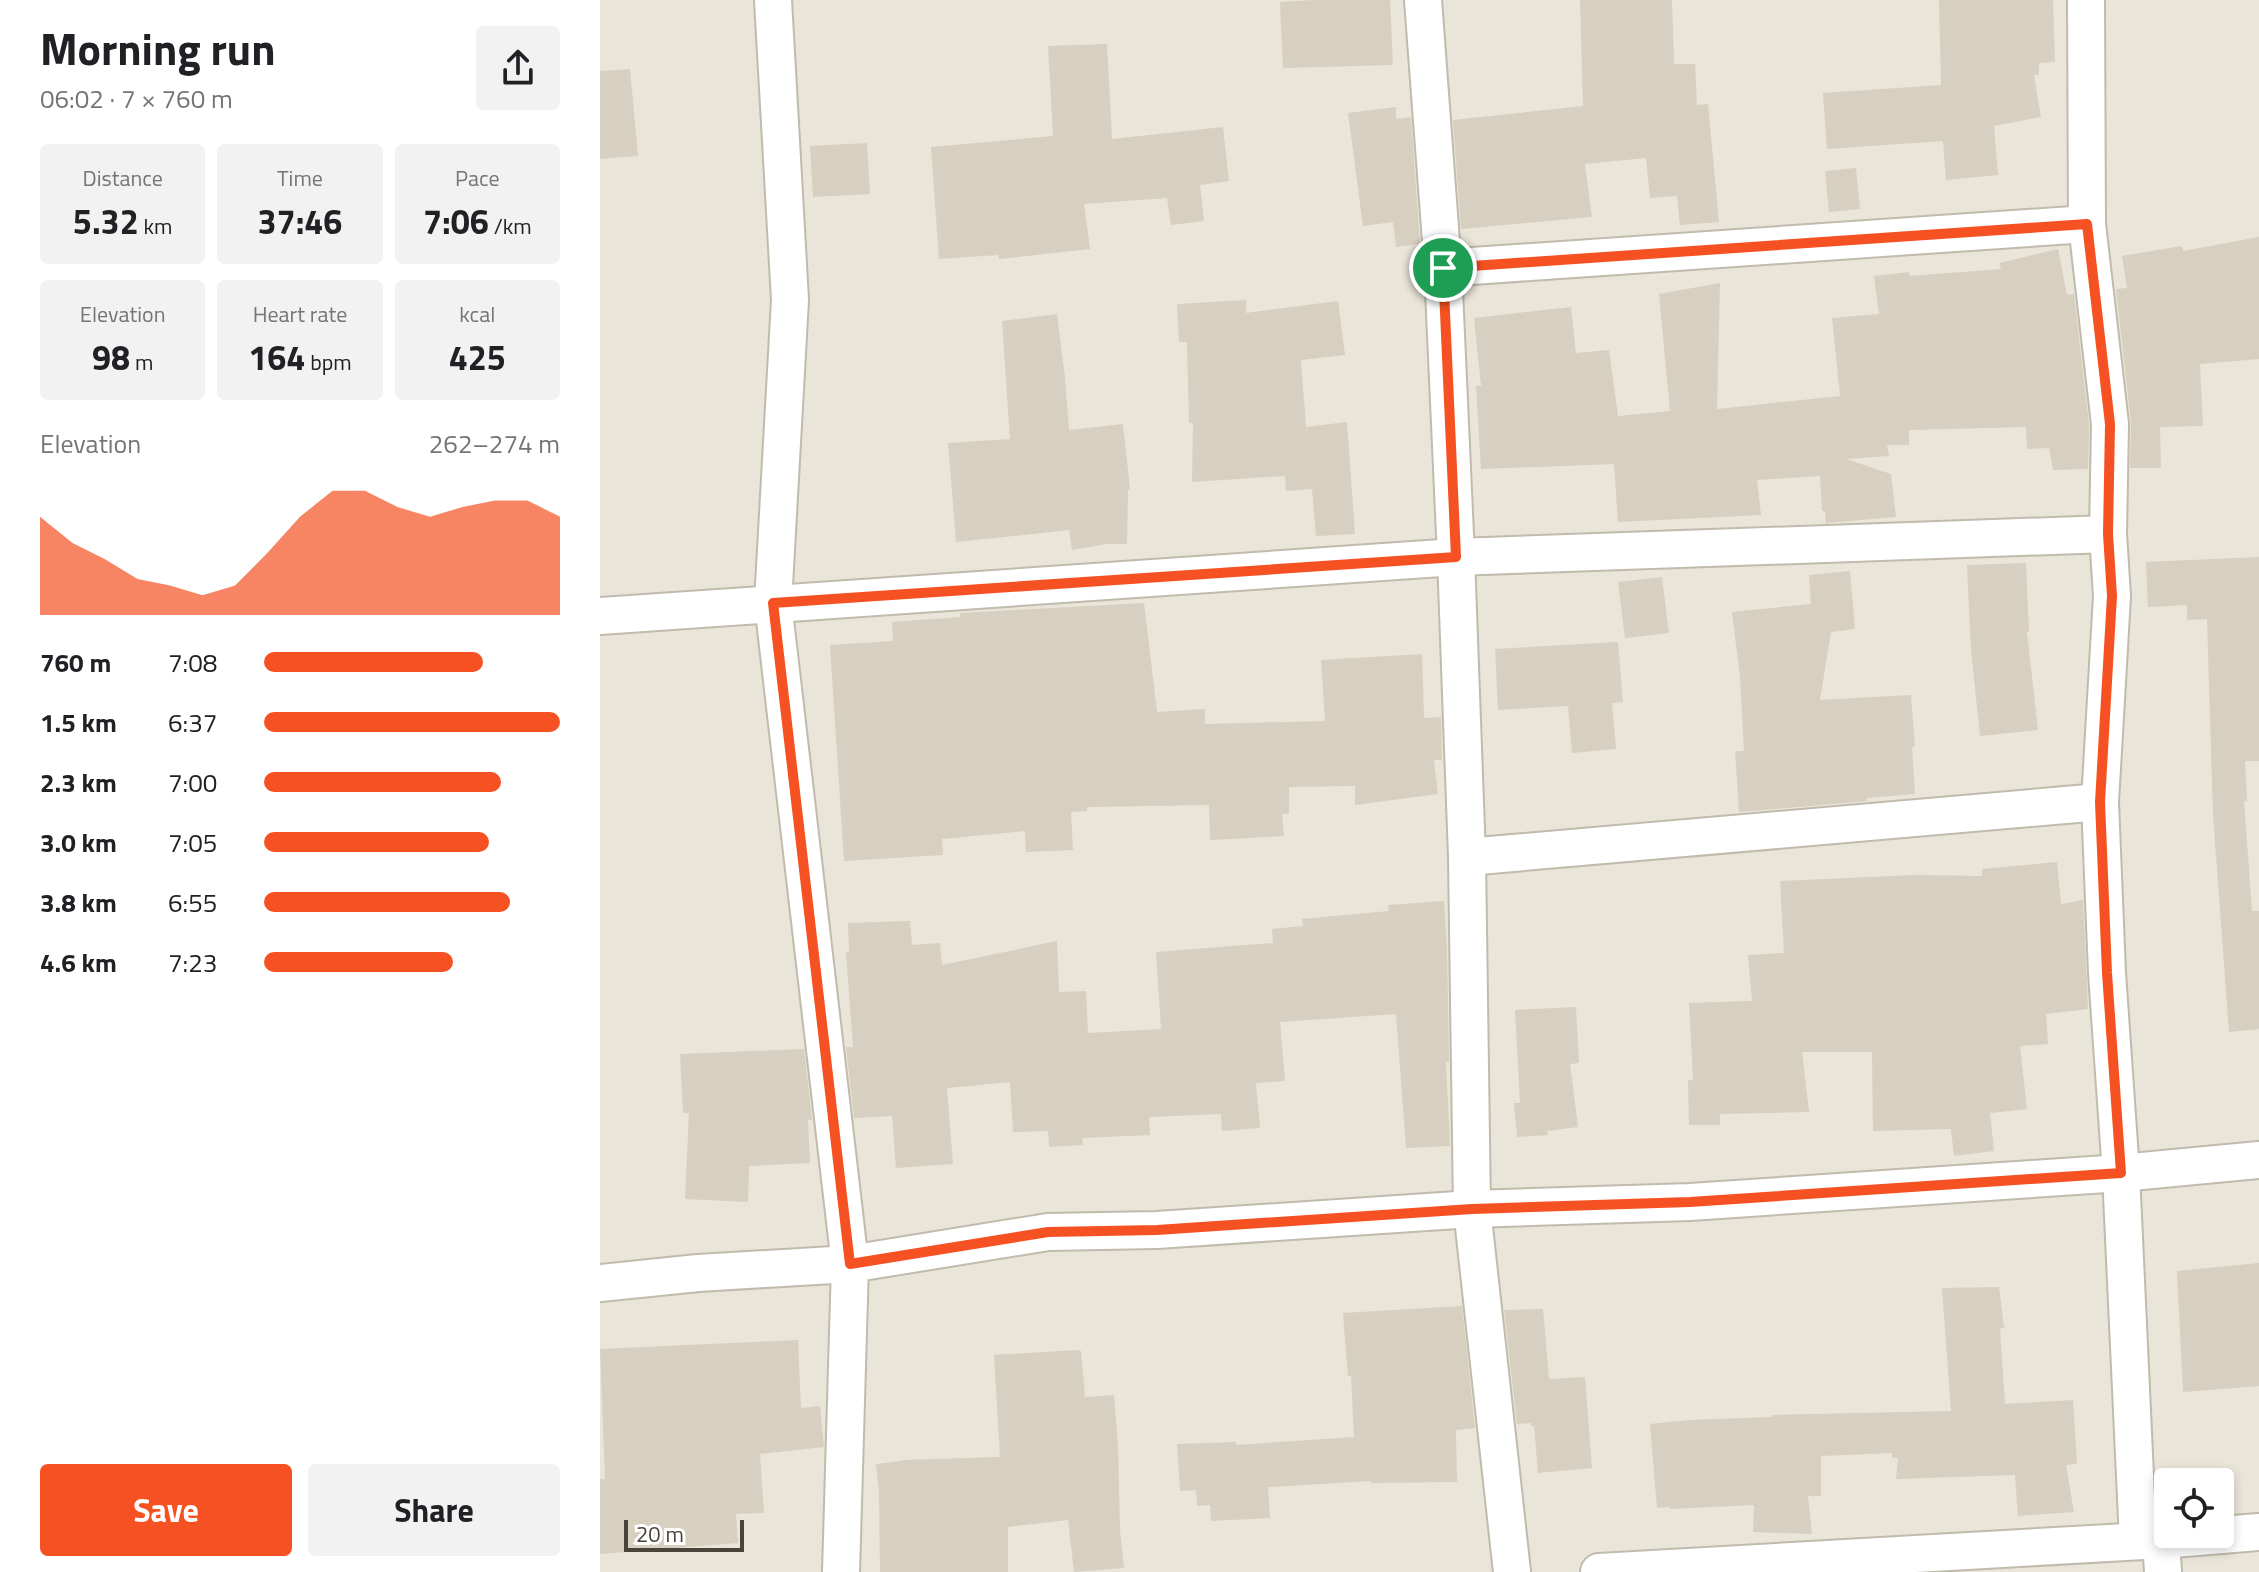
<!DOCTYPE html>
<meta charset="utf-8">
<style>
body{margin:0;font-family:"Titillium Web",sans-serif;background:#f2f2f2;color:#202124;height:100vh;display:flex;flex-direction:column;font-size:30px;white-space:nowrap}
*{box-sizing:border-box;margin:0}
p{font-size:26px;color:#757577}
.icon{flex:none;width:44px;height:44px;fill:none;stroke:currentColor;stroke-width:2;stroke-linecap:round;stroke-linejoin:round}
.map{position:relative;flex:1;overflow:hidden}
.details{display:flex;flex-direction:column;background:#fff;width:600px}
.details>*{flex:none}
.fabs{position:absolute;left:1554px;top:1468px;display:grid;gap:16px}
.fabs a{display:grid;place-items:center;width:80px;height:80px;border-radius:8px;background:#fff;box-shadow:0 4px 12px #0003;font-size:40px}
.scale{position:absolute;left:24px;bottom:20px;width:120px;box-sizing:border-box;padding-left:8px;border:4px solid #494439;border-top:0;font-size:22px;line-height:28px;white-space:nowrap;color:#494439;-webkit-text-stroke:6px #fff;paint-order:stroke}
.pin{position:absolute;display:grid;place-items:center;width:68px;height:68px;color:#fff;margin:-34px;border:4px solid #fff;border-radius:50%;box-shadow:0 2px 8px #0007}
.round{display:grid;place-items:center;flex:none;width:84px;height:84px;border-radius:8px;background:#f2f2f2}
.summary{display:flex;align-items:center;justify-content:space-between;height:136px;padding:0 40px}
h1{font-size:44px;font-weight:700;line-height:60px}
.stats{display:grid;grid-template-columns:repeat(3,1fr);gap:12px;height:136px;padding:8px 40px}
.stats div{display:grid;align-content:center;border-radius:8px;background:#f2f2f2;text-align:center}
.stats b{font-size:34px;font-weight:700}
.stats small{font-size:22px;font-weight:400}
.stats p{font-size:22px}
.chart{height:224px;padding:16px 40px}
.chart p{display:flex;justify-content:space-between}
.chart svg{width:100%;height:144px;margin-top:8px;fill:#f55122;opacity:.7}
.action{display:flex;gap:16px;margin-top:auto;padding:16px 40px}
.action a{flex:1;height:92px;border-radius:8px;background:#f55122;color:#fff;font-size:32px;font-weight:700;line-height:92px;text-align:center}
.action a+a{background:#f2f2f2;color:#202124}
ul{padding:0 40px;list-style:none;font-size:26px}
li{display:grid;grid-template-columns:128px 96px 1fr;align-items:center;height:60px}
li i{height:20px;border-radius:10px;background:#f55122}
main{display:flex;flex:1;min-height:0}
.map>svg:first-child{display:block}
</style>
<main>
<section class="details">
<div class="summary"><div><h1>Morning run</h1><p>06:02 · 7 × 760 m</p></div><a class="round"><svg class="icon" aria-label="share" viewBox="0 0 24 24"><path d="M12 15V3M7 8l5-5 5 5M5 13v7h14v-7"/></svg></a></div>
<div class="stats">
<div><p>Distance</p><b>5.32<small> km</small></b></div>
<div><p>Time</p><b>37:46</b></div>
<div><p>Pace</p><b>7:06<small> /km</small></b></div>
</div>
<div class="stats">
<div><p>Elevation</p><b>98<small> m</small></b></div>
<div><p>Heart rate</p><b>164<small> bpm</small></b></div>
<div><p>kcal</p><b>425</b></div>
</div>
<div class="chart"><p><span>Elevation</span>262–274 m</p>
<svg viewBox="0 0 160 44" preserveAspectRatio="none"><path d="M0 44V14L10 22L20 27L30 33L40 35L50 38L60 35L70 25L80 14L90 6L100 6L110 11L120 14L130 11L140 9L150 9L160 14V44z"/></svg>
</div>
<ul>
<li><b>760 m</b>7:08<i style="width:74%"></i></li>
<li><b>1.5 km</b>6:37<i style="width:100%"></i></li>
<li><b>2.3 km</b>7:00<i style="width:80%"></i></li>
<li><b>3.0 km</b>7:05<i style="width:76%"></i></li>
<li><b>3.8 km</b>6:55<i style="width:83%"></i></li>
<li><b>4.6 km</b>7:23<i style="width:64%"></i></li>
</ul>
<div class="action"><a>Save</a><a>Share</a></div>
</section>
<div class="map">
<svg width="1659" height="1572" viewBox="0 0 1659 1572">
<rect width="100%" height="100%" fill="#f5f3eb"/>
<path fill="#e9e5d9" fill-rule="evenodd" d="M0,0H1659V1572H0ZM1568,1482H1620V1534H1568Z"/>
<g fill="#d7cfc0">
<polygon points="715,0 790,0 793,65 683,68 680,2"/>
<polygon points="980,0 1072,0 1074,64 1095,64 1097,105 1108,104 1119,222 1080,225 1077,196 1050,198 1046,158 985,164 992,217 861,229 853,120 983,106"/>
<polygon points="1339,0 1453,0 1455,62 1439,63 1439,75 1434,75 1441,117 1394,126 1398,175 1346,180 1343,141 1227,149 1223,93 1341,85"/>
<polygon points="507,44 512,139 623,127 629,181 600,185 604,221 571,225 567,198 484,204 490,249 399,259 398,255 339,259 331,147 453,136 448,46"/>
<polygon points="30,69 38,156 0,159 0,71"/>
<polygon points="796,107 796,119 811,117 820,244 796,247 793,222 763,226 748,113"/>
<polygon points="267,143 270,194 213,197 210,146"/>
<polygon points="1256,168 1260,209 1229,212 1225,171"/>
<polygon points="1659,237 1659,359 1600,364 1603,426 1560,427 1561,468 1530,468 1531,422 1516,289 1527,288 1522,256 1582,246 1583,251"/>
<polygon points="1458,249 1467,295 1474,294 1489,425 1488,469 1453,470 1449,448 1427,449 1426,427 1309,430 1309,445 1287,445 1289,456 1246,459 1291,474 1296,517 1226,523 1225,511 1222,511 1220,476 1157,480 1161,515 1018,522 1014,464 881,469 876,386 881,386 874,318 971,307 976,353 1009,350 1018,416 1070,411 1059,294 1120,283 1117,409 1240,396 1232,318 1279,314 1274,276 1309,272 1310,276 1401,269 1399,263"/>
<polygon points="646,300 646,313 738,301 745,355 701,360 706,427 747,422 755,534 716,536 712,489 686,491 685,476 592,482 593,423 589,423 587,342 579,342 577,304"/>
<polygon points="457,314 465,378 469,430 523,424 530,489 528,490 527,544 507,544 472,550 469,530 356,542 348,443 410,439 402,321"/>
<polygon points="1659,557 1659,761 1645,761 1647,801 1644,801 1652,911 1659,911 1659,1029 1629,1032 1613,815 1607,619 1587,620 1587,605 1548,607 1546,562"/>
<polygon points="1426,563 1429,632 1427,632 1438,730 1380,736 1371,649 1367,565"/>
<polygon points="1250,571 1255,629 1231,632 1220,700 1311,695 1315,747 1312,747 1315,794 1267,798 1267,801 1139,812 1135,751 1144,751 1140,677 1132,612 1211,604 1209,575"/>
<polygon points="1062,577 1069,633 1025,638 1018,582"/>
<polygon points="544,603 557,712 605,709 605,724 725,721 721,660 822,654 824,718 841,717 842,760 834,760 838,794 755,805 755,786 689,787 689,814 682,814 684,836 610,840 609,805 487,807 487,811 471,812 473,850 426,852 425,831 342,839 343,855 244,861 230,645 293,641 292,622 360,617 360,613"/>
<polygon points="1018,642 1023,702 1012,703 1016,749 972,753 968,706 898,710 895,649"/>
<polygon points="1457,862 1461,904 1483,900 1488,1009 1446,1014 1448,1044 1420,1046 1427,1109 1390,1113 1394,1151 1354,1156 1351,1129 1273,1131 1272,1052 1202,1052 1209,1112 1120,1114 1120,1125 1089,1125 1088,1080 1093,1080 1089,1003 1152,1001 1148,955 1184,953 1180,881 1315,875 1382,876 1382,869"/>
<polygon points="844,901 847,949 849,1062 846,1062 850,1146 806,1148 796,1014 680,1022 685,1081 656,1083 660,1128 622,1131 621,1114 549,1117 550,1135 482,1138 483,1145 449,1147 448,1131 413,1132 410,1082 347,1088 353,1164 296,1168 292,1116 254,1118 246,1047 253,1047 246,952 249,952 248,923 310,921 312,945 340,943 342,965 457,941 459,992 486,991 488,1033 561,1029 556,952 673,943 672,929 703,926 702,919 789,911 788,905"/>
<polygon points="976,1007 979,1063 970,1064 978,1127 947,1131 948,1135 917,1137 914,1103 920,1103 915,1010"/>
<polygon points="204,1049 212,1120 208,1120 210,1163 149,1166 148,1202 85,1199 89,1113 83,1113 80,1054"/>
<polygon points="1659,1263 1659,1386 1583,1392 1577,1271"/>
<polygon points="1399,1287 1404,1328 1400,1328 1405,1404 1473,1400 1477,1464 1466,1465 1474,1512 1418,1516 1415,1475 1296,1479 1298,1458 1292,1458 1292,1453 1221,1456 1221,1496 1208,1496 1212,1534 1153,1532 1154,1505 1070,1509 1070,1507 1057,1508 1050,1424 1089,1420 1172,1417 1172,1415 1351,1411 1342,1288"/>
<polygon points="862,1306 875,1428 856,1430 857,1482 771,1483 771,1481 668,1487 670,1518 611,1521 610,1505 597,1506 596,1490 580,1491 577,1444 636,1442 636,1445 754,1437 751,1376 748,1376 743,1313"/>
<polygon points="943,1309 949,1379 985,1377 992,1468 938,1473 934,1426 931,1426 931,1423 917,1424 904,1310"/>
<polygon points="198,1340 201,1408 220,1406 224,1447 160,1454 164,1513 136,1514 138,1543 0,1554 0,1479 5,1479 0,1349"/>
<polygon points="477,1350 481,1351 485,1397 514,1395 518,1445 520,1531 524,1568 474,1572 468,1520 408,1527 408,1572 280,1572 279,1492 276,1464 302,1461 302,1460 400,1457 394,1355"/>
</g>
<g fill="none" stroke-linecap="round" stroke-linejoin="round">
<g stroke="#c1bbad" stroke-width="40">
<g id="minor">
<polyline points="173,0 190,300 173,603 250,1264 241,1572"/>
<polyline points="823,0 843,268 856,557 867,857 872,1209 912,1572"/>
<polyline points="1486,0 1487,224 1510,424 1508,534 1512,596 1500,802 1507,973 1521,1173 1538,1541"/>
<polyline points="843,268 1487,224"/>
<polyline points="0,616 856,557 1508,534"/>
<polyline points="867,857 1500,802"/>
<polyline points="0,1283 98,1273 250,1264 448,1232 557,1230 872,1209 1090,1202 1521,1173 1659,1160"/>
<polyline points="1561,1540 1563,1572"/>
<polyline points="999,1572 1561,1540 1659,1532"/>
</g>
</g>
<use href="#minor" stroke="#fff" stroke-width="36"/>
</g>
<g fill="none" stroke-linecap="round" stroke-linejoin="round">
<g stroke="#fff" stroke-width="16">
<polygon id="route" points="1487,224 1510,424 1508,534 1512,596 1500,802 1507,973 1521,1173 1090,1202 872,1209 557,1230 448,1232 250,1264 173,603 856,557 843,268"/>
</g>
<use href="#route" stroke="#f55122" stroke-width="10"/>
</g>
</svg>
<div class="fabs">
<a><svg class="icon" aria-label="locate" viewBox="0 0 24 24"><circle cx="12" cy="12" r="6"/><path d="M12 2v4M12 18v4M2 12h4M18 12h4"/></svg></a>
</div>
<div class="scale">20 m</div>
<div class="pin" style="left:843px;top:268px;background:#1e9e55"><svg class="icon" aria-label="arrive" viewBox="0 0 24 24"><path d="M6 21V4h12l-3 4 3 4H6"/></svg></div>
</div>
</main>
